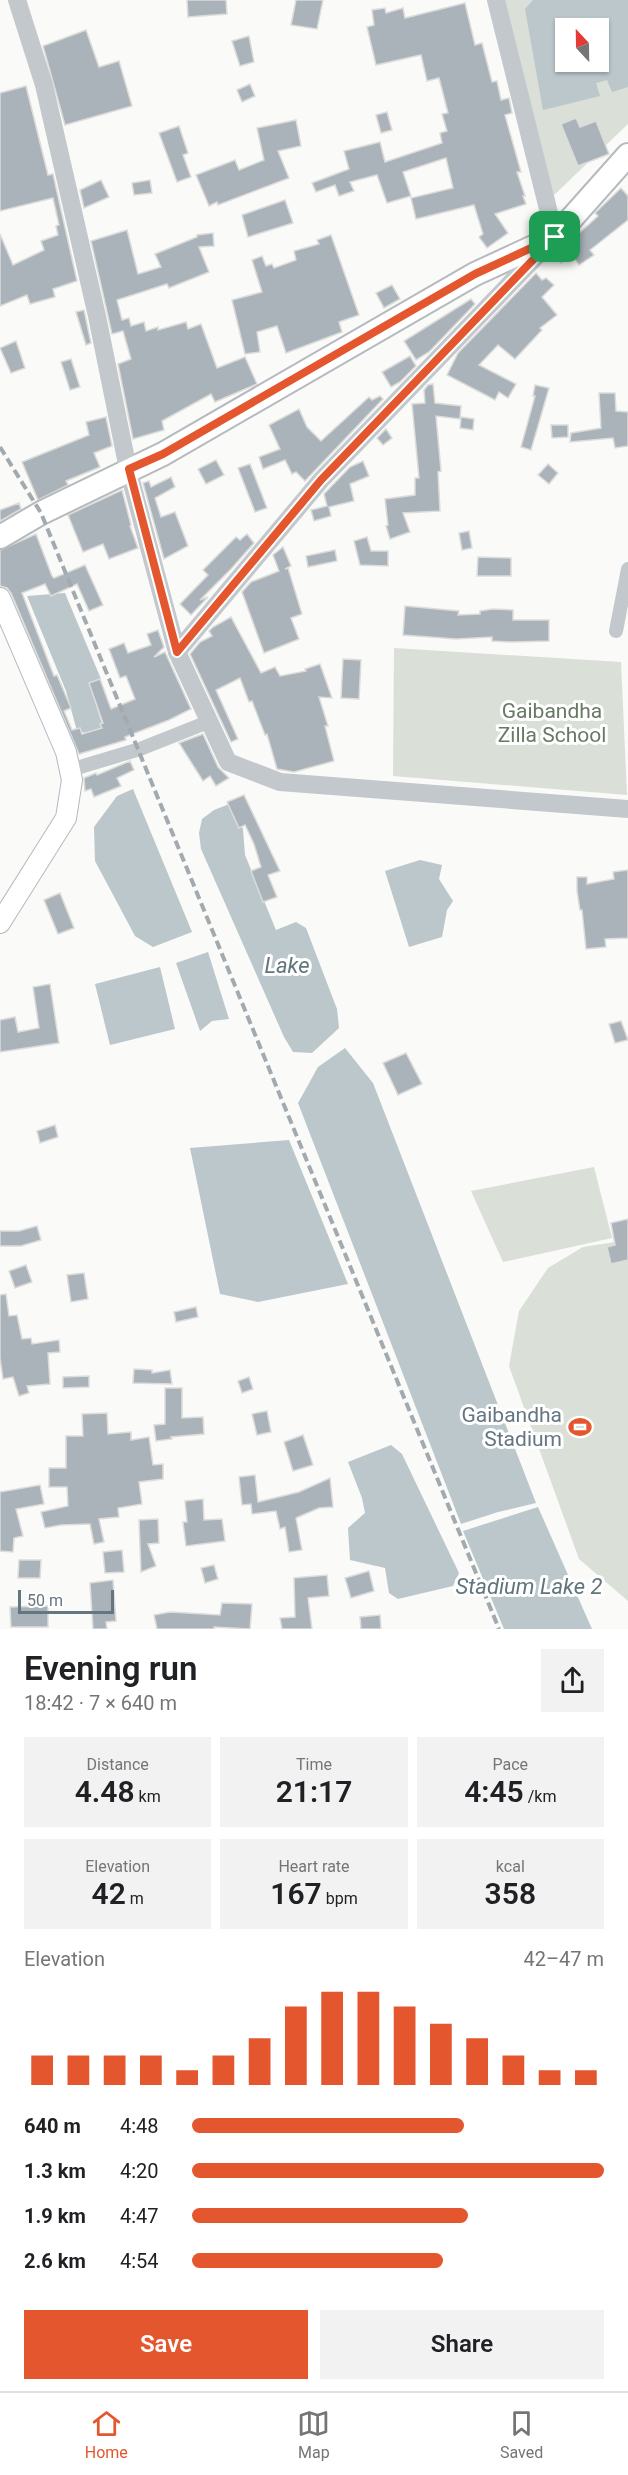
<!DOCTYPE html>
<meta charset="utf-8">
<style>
body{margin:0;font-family:Roboto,sans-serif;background:#f2f2f2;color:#202124;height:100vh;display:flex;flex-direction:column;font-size:22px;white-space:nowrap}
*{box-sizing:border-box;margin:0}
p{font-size:20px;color:#757577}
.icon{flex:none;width:33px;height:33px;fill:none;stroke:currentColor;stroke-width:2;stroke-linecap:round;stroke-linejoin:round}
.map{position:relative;height:1629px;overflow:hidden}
.drawer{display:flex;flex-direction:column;background:#fff;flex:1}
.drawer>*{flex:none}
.needle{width:39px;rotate:338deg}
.fabs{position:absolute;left:555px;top:18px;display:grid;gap:12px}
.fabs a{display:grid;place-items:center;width:54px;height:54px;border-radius:0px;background:#fff;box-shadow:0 2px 4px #0004;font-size:30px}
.scale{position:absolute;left:18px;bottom:15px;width:96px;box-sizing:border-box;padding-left:6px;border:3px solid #657683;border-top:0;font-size:16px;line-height:21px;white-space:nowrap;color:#657683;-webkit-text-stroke:4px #fff;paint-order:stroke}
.pin{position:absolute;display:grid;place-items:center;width:51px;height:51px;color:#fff;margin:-26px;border-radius:12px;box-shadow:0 3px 9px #0006}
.round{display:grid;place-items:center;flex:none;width:63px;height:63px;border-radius:0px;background:#f2f2f2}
.overview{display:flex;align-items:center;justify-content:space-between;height:102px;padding:0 24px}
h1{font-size:33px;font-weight:600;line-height:45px}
.figures{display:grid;grid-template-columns:repeat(3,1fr);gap:9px;height:102px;padding:6px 24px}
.figures div{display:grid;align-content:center;border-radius:0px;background:#f2f2f2;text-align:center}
.figures b{font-size:30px;font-weight:600}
.figures small{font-size:16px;font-weight:400}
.figures p{font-size:16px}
.chart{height:168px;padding:12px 24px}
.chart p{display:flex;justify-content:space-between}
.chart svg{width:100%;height:108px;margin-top:6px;stroke:#e4572e;stroke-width:6}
.primary-button{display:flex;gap:12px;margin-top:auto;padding:12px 24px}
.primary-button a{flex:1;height:69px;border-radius:0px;background:#e4572e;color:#fff;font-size:24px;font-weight:600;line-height:69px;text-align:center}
.primary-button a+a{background:#f2f2f2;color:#202124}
ul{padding:0 24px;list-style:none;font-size:20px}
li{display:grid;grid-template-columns:96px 72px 1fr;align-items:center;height:45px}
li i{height:15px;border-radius:8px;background:#e4572e}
.dock{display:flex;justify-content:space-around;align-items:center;height:84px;border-top:2px solid #e0e0e0;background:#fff;font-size:16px;color:#757577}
.dock a{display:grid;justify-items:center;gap:3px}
.dock .active{color:#e4572e}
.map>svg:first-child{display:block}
</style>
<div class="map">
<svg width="628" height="1629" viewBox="0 0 628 1629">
<rect width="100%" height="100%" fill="#fafaf8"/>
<g fill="#dadfd7" fill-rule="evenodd">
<path d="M499,0H628V124L549,200ZM566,28H598V62H566Z"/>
<polygon points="394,648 621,662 627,795 393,776"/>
<polygon points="594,1167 612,1238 503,1262 471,1191"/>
<polygon points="628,1240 628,1601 579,1559 509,1366 519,1311 548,1268 583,1247"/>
</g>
<g fill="#bbc7cb" fill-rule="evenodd">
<path d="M533,0H628V87L612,92L607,80L596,83L600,96L543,110L525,9ZM566,28H598V62H566Z"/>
<polygon points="65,593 101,679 89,683 104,730 91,734 77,731 66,691 27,596"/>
<polygon points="133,789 192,932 153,947 135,936 95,861 94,827 117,796"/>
<polygon points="232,803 243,829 245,855 276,930 296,922 306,928 337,1009 339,1028 312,1053 293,1052 284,1037 201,849 199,833 202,819 214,810"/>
<polygon points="420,860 442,865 439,879 453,901 447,910 442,937 409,947 385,871"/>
<polygon points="208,952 229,1019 212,1021 200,1031 176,963"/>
<polygon points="160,967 175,1029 110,1045 95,984"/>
<polygon points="345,1048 373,1083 536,1503 498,1512 461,1524 298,1103 318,1067"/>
<polygon points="289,1140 348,1284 258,1302 220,1294 190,1148"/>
<polygon points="391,1445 402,1454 459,1573 453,1586 398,1599 389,1593 385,1568 350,1560 348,1528 365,1513 362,1498 348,1462"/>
<polygon points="538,1507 592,1629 504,1629 463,1531"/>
</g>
<g fill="#aab3b9" stroke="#dcdcda" stroke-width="1.5">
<polygon points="187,0 226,0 227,14 188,17"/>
<polygon points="296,0 323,0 317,29 291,25"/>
<polygon points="465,3 475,45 482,43 492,82 497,81 501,100 509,98 512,113 505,115 521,172 517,172 525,196 523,196 526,204 495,214 508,233 487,248 479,237 483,234 474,205 416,219 411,198 453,188 446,158 403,172 411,196 387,203 377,175 350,182 354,191 339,196 335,185 316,192 312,183 349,169 344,151 380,142 385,162 442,143 440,133 447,131 442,114 448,113 439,78 427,81 421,55 376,65 367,27 374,25 372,10 385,8 386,13 403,8 405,18"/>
<polygon points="86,30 99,67 119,61 132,106 65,125 43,46"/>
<polygon points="249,36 254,62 240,66 232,41"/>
<polygon points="250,84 255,96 242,102 237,90"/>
<polygon points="26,86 48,175 53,174 77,281 53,289 55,297 30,304 27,295 0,306 0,234 13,265 44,250 41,241 58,235 56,226 59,225 53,198 0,211 0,93"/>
<polygon points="387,112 392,130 381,133 376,115"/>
<polygon points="576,118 580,127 596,121 609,154 578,166 561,124"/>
<polygon points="296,120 301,146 278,151 289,178 218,205 217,202 209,206 196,175 235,160 239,170 264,160 257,128"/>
<polygon points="179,126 188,153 183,155 191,177 177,182 159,133"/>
<polygon points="101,180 109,197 84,208 80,190"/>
<polygon points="150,180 152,193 134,195 132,183"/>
<polygon points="621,188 628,196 628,220 590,250 594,255 579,265 571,254 561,263 554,256 598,216 595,213"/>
<polygon points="285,200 293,223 248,237 242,215"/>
<polygon points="127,230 138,274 161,267 155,254 197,237 197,235 213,233 214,246 199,247 209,272 169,288 167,284 117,300 122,320 129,318 131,326 144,322 146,331 158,327 158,330 186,322 188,329 201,324 217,368 245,357 257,384 215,402 211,394 162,421 164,430 133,439 118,364 131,359 123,331 112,334 91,241"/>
<polygon points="331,235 359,315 339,322 342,332 286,353 277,326 257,332 260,352 245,354 232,300 262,292 252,260 262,256 266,266 272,264 274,268 296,260 294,251 319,244 317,240"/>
<polygon points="536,273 542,280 546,278 554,285 542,297 557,315 540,328 542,330 515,359 498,345 479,365 516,384 508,398 499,392 495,400 447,375 458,353"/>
<polygon points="392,285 400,299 384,308 376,293"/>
<polygon points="471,299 475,304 429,352 416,360 404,341"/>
<polygon points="84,310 91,343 86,345 76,312"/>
<polygon points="16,341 25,368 11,373 0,348"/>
<polygon points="410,356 416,366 400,382 391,387 382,372"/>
<polygon points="71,359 80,387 70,390 61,362"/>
<polygon points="433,384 435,403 461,406 460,419 436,416 441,471 438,472 440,511 403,513 410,532 390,539 386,526 388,525 385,499 415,495 415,478 419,478 412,404 425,403 424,390 428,385"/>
<polygon points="535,385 549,388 531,450 521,447 535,396 533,396"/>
<polygon points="599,393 615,393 616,411 628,412 628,446 615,448 613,438 570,442 571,433 601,428"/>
<polygon points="380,396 383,399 305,481 296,472 292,474 285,460 263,469 259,457 280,449 269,425 299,409 307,427 321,441 369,397 372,400"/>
<polygon points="106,417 112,446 94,453 100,467 66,481 68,485 38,500 22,462 89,435 86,422"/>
<polygon points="461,417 474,419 473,430 460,428"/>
<polygon points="551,425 568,425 568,437 552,438"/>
<polygon points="386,429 392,438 383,445 377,438"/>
<polygon points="216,460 224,475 206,484 198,469"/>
<polygon points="363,461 369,476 350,484 354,501 329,507 331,516 314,521 311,510 327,506 324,494 350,467"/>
<polygon points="250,464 267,508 255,512 238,468"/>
<polygon points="548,464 558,473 549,484 538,475"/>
<polygon points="171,477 175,487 155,498 161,517 175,512 188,546 164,559 143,483 149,481 151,487"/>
<polygon points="122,490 131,525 130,526 138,548 109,559 103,544 83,552 68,515"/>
<polygon points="19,503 21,509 0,521 0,510"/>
<polygon points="469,531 472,548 462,550 459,533"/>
<polygon points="36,534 52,576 54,578 85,565 103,605 89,611 77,584 51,596 45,584 22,593 54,676 57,675 71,708 64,711 72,730 80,728 82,734 102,728 100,724 103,723 89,683 100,679 111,709 135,699 126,676 120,678 109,649 124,643 128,653 151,645 147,634 158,630 164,647 154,657 165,652 191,709 169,720 125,737 126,740 79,754 11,593 7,588 0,586 0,550"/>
<polygon points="247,534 254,543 231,569 200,600 208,597 191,615 180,604 208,575 203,570 236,537 240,540"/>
<polygon points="367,537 371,551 388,551 388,566 360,565 354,541"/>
<polygon points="283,547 291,566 285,569 288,568 302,614 291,618 299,639 264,653 242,592 251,582 279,571 273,555"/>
<polygon points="335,550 337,561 308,567 306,556"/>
<polygon points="478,557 511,558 511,576 477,576"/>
<polygon points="405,606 459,611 458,615 480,614 480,611 493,609 513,610 513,620 549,620 549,641 512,642 492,641 492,637 456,639 403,635"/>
<polygon points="231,617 261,673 275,667 280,676 306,671 305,669 320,664 332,698 319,697 328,726 325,726 334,761 294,772 277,769 267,734 265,735 252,701 249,702 240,678 216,690 238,739 231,742 190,654 200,642 212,636 209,631 213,627"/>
<polygon points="343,659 361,660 359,699 341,698"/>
<polygon points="203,734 218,767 229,778 216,786 210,776 203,781 179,743"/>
<polygon points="130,761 134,770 117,778 121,786 94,797 91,789 85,791 84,778 96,773 97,775"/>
<polygon points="244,795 280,871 268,875 277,897 263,902 251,871 261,867 254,844 245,825 239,828 227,802"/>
<polygon points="628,870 628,938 605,939 606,947 586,949 582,910 580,910 577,891 577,877 587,877 587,884 614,879 613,872"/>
<polygon points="60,893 74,928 58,934 44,900"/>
<polygon points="50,984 59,1043 0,1052 0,1020 15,1017 18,1032 39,1028 33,987"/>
<polygon points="621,1021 628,1040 615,1043 609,1024"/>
<polygon points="406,1053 422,1084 398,1095 383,1063"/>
<polygon points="55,1125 58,1137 40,1143 37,1131"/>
<polygon points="628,1219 628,1260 611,1264 607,1247 615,1245 611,1223"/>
<polygon points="37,1226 41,1240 21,1246 0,1246 0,1231 19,1231"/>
<polygon points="26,1265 32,1282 15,1288 9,1271"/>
<polygon points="84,1273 88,1299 71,1302 67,1275"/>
<polygon points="6,1294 9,1316 17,1315 22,1339 31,1338 32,1344 59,1340 60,1352 48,1353 50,1384 27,1386 29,1393 19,1396 13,1377 3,1379 0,1358 0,1295"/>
<polygon points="196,1307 198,1317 176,1322 174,1312"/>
<polygon points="134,1369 152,1370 152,1373 170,1370 172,1384 133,1383"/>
<polygon points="89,1376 89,1387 63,1388 63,1377"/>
<polygon points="249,1377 253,1389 242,1393 238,1381"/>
<polygon points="165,1388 182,1388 182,1418 203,1417 204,1434 171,1437 172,1439 156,1441 154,1425 165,1424"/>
<polygon points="267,1411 271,1432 257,1435 252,1414"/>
<polygon points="107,1413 108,1434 131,1432 131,1440 149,1437 153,1465 163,1464 163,1479 139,1482 142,1504 118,1508 119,1517 99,1519 104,1542 94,1544 90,1524 61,1525 45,1528 41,1512 68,1506 67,1487 49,1487 49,1468 66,1468 66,1436 83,1436 82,1414"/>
<polygon points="303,1435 313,1465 293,1471 284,1442"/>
<polygon points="255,1475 258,1502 299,1492 330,1478 333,1507 319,1508 296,1518 302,1550 289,1552 285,1527 280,1529 276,1511 252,1514 251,1504 242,1505 239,1477"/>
<polygon points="40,1485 44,1504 16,1509 23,1536 14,1538 13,1552 0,1551 0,1492"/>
<polygon points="203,1499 204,1520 222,1519 225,1541 186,1546 183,1522 187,1522 185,1501"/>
<polygon points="158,1519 159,1543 148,1544 156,1566 141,1572 139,1520"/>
<polygon points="122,1550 124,1572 105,1573 103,1552"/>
<polygon points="19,1560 41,1560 40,1578 18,1578"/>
<polygon points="214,1565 218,1579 205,1583 201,1568"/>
<polygon points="369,1571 374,1591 351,1598 345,1578"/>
<polygon points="327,1575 329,1596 308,1598 312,1629 282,1629 280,1618 295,1617 294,1578"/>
<polygon points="113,1580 116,1621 106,1622 107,1629 93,1629 90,1583"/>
<polygon points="222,1603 252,1604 250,1629 214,1627 214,1629 157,1629 154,1615 170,1612 220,1615"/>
<polygon points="48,1606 48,1627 11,1627 10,1607"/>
<polygon points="380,1615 381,1629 361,1629 360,1617"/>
</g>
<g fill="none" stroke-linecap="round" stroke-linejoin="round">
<g stroke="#b3babf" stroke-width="22">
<polyline id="secondary" points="0,598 66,752 72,780 66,818 0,923"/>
</g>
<g stroke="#b5babe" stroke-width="26">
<polyline id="primary" points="0,537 41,513 163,454 475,274 555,237 628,155"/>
</g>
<g stroke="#c3c8cc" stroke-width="14">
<polyline points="616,631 628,569"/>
<polyline points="70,770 140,749 208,722"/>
</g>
<g stroke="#c3c8cc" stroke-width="18">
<polyline points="17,0 44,85 97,316 128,469 177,652 228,762 280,782 628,809"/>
<polyline points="177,652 321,480 555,237 496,0"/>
</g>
<use href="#secondary" stroke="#fff" stroke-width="20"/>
<use href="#primary" stroke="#fff" stroke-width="22"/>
<polyline stroke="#a2aab0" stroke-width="4" stroke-dasharray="9 4.5" stroke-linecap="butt" points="0,447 41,513 499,1629"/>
</g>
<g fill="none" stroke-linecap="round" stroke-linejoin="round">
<g stroke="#fff" stroke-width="12">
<polygon id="route" points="555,237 321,480 177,652 129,469 163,454 475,274"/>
</g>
<use href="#route" stroke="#e4572e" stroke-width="8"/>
</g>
<defs>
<g id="stadium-bare" transform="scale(1.8)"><path d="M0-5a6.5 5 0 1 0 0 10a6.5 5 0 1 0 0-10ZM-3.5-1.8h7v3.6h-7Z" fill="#e4572e" stroke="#fff" stroke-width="2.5" paint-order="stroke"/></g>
</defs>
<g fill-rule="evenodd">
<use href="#stadium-bare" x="580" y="1427"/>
</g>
<g text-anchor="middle" stroke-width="6" stroke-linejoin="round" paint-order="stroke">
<g font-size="21" fill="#687a64" stroke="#fff">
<text x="552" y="718">Gaibandha<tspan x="552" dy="24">Zilla School</tspan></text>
</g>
<g font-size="21" fill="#657683" stroke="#fff" text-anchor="end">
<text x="562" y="1422">Gaibandha<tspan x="562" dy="24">Stadium</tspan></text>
</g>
<g font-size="22" font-style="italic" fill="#60757c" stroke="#fff">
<text x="287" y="973">Lake</text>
<text x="529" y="1594">Stadium Lake 2</text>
</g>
</g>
</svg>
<div class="fabs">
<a><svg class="needle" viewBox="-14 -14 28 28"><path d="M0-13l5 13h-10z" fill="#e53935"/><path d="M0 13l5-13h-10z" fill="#757577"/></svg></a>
</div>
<div class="scale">50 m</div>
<div class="pin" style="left:555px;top:237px;background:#1e9e55"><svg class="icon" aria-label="arrive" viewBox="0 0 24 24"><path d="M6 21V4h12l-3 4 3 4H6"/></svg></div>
</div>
<section class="drawer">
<div class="overview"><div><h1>Evening run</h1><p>18:42 · 7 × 640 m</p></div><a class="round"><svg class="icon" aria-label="share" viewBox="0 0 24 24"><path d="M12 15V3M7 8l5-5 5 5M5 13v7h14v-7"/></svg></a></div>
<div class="figures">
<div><p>Distance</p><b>4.48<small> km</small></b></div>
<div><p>Time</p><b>21:17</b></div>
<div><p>Pace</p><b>4:45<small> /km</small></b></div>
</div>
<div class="figures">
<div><p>Elevation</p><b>42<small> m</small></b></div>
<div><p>Heart rate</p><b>167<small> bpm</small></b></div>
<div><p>kcal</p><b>358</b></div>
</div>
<div class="chart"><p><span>Elevation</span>42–47 m</p>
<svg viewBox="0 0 160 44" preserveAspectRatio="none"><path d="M5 44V32M15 44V32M25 44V32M35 44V32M45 44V38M55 44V32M65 44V25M75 44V12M85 44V6M95 44V6M105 44V12M115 44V19M125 44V25M135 44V32M145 44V38M155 44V38"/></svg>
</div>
<ul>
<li><b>640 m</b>4:48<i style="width:66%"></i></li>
<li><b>1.3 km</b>4:20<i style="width:100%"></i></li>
<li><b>1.9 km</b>4:47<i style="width:67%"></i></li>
<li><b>2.6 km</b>4:54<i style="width:61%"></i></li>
</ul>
<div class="primary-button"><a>Save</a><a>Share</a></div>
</section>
<nav class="dock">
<a class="active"><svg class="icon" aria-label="home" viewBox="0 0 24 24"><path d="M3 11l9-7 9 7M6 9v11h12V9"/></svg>Home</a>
<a><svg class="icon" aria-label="map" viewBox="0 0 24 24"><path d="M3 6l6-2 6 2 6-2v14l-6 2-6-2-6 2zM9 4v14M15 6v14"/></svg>Map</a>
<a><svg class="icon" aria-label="saved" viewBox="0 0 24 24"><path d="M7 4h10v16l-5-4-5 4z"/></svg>Saved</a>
</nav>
